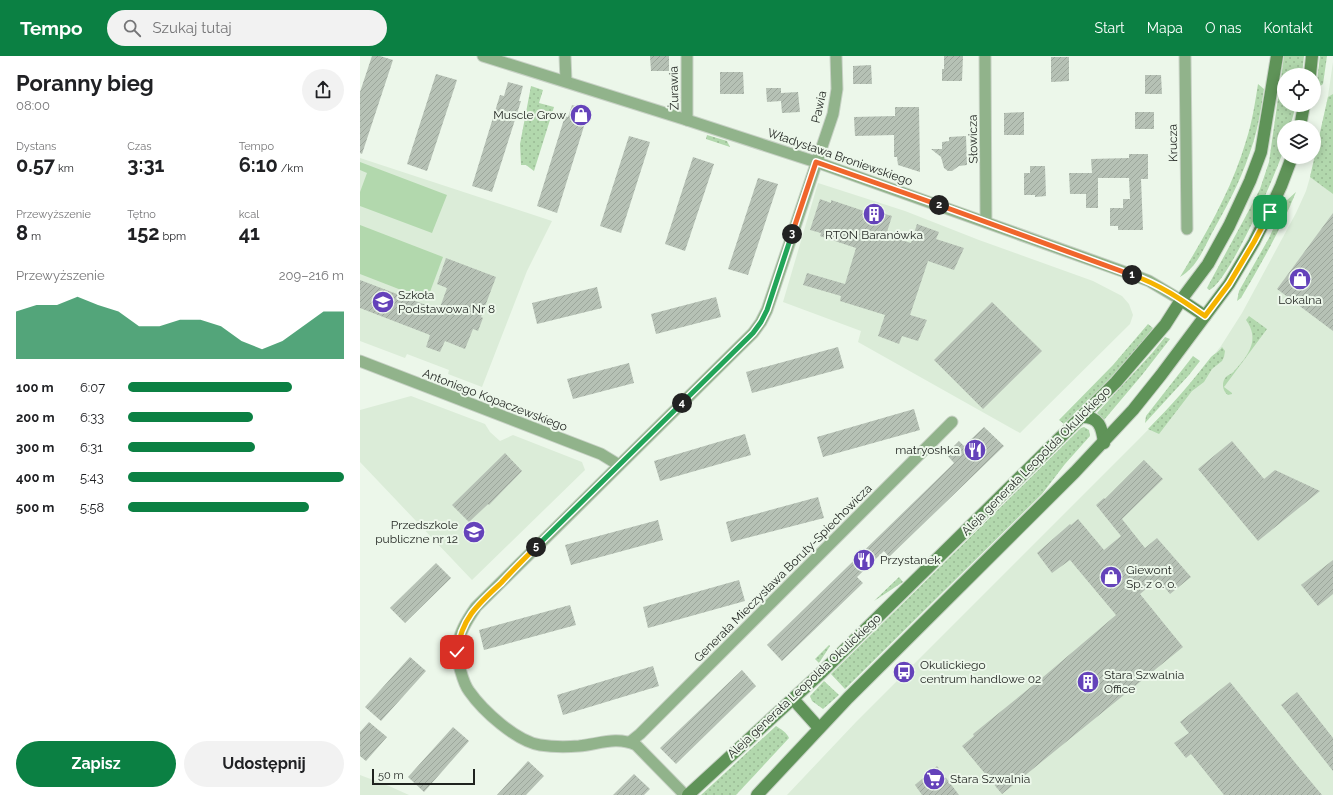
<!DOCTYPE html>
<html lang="pl">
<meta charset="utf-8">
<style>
body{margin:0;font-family:Raleway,sans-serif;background:#f2f2f2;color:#202124;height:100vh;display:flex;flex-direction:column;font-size:15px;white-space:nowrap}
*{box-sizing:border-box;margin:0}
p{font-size:13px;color:#757577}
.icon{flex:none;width:22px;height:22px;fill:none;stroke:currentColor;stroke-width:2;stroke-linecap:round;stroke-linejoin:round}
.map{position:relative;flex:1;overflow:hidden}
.drawer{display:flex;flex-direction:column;background:#fff;width:360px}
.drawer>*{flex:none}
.buttons{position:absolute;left:917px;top:12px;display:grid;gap:8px}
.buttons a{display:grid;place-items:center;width:44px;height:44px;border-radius:50%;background:#fff;box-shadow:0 2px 10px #0003;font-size:20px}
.scale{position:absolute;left:12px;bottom:10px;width:103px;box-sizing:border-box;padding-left:4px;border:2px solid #1f231f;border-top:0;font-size:11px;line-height:14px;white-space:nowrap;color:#1f231f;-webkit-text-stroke:3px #ecf7ea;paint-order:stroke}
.pin{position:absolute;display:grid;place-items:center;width:34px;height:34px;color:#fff;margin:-17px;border-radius:8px;box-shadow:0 2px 6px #0006}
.km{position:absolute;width:20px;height:20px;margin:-10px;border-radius:50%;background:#222;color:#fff;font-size:11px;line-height:20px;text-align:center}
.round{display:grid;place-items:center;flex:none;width:42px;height:42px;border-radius:21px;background:#f2f2f2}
.head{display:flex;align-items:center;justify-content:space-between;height:68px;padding:0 16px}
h1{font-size:22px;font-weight:700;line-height:30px}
.stats{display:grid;grid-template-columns:repeat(3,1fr);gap:6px;height:68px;padding:4px 16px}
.stats div{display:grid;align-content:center}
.stats b{font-size:20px;font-weight:700}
.stats small{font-size:11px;font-weight:400}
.stats p{font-size:11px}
.chart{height:112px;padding:8px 16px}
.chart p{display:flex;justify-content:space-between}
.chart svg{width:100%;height:72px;margin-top:4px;fill:#0b8043;opacity:.7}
.cta{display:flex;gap:8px;margin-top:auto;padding:8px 16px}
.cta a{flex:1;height:46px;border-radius:24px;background:#0b8043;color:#fff;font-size:16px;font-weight:700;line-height:46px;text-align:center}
.cta a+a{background:#f2f2f2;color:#202124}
ul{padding:0 16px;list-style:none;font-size:13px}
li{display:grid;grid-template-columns:64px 48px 1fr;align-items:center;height:30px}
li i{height:10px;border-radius:5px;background:#0b8043}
header{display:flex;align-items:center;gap:24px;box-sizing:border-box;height:56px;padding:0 20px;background:#0b8043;color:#fff}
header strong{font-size:19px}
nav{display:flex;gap:22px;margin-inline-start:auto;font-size:14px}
.search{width:280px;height:36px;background:#f2f2f2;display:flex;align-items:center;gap:10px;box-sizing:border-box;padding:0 14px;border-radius:22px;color:#757577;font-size:15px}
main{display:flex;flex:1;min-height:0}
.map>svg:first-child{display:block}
</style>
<header>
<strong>Tempo</strong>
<div class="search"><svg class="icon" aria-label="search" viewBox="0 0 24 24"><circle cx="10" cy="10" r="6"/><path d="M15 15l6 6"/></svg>Szukaj tutaj</div>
<nav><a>Start</a><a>Mapa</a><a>O nas</a><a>Kontakt</a></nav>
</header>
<main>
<section class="drawer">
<div class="head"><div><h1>Poranny bieg</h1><p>08:00</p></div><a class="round"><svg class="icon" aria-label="share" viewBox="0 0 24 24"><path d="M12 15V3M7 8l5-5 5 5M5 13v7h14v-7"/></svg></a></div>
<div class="stats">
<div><p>Dystans</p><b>0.57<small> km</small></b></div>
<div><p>Czas</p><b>3:31</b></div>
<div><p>Tempo</p><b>6:10<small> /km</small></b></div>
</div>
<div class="stats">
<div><p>Przewyższenie</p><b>8<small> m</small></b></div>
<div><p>Tętno</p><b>152<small> bpm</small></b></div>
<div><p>kcal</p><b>41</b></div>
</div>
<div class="chart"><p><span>Przewyższenie</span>209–216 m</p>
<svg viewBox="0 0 160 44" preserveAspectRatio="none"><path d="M0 44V15L10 11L20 11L30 6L40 11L50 15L60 24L70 24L80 20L90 20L100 24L110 33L120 38L130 33L140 24L150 15L160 15V44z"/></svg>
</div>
<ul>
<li><b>100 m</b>6:07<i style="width:76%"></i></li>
<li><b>200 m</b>6:33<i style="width:58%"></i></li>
<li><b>300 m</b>6:31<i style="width:59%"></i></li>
<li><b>400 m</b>5:43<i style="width:100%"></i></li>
<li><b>500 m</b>5:58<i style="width:84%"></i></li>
</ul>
<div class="cta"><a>Zapisz</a><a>Udostępnij</a></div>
</section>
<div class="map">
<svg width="973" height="739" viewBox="0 0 973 739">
<defs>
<pattern id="grass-dots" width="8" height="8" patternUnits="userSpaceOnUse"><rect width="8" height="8" fill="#b2d8ad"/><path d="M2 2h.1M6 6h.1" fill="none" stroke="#99b994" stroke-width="1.8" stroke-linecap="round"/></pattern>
<pattern id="building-hatch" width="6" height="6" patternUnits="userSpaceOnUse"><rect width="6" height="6" fill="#b6c1b5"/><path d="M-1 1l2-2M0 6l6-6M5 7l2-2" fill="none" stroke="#9ca69b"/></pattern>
</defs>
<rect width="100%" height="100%" fill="#ecf7ea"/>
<g fill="#dbecd8">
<polygon points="973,6 973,739 427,739 496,666 779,383 822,339 861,290 882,257 936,157 946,135 953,111 968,40"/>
<polygon points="0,102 192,165 167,215 122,331 88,318 89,314 47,298 45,302 0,285"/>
<polygon points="458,127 545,155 619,184 733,225 762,240 769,248 773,259 770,268 660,377 498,286 501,275 423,246"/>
<polygon points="51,340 125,368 130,376 140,385 153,379 222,406 225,414 112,524 0,406 0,354"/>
<polygon points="0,719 29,730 49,739 0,739"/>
</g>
<g fill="url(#grass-dots)">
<path d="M924,0H944L942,19H924V49H936L930,71H924C924,78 925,86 924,92C918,115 867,229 849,234L847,232L849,228L888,156L900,133L909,106Z"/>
<polygon points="960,0 967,0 963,28 956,33"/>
<path d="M898,28L904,33C901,55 897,78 889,99C880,126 866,152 852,177C843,194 837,211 820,221C846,178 872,133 886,85C892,67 895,47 898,28Z"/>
<polygon points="171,30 183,34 179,47 194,51 174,115 166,109 161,109 160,88"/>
<polygon points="973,38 973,138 950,121 968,41"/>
<polygon points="347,79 367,85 370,91 346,83"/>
<path d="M936,136C921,173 901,208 881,242L877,245L879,235L909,182L926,145Z"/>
<path d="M889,260L907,273L864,331L872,337V338L868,339C862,335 861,325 867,320C870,318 873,317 875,314C889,299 900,283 886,264Z"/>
<path d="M788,268L793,272C768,307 734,338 704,368L699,364L753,309Z"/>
<polygon points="805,281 810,283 782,319 744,364 737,357 793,296"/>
<path d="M862,291L865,295L864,301L862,305L852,313L844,326L832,335L799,378L788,373C811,350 831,327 851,301C855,297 859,296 862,291Z"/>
<polygon points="833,300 840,305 829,319 785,367 786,360"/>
<polygon points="724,371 729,374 730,380 705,408 682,438 485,633 471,618 721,372"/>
<polygon points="539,521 543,526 514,545"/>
<polygon points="469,589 470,590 459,607 455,603"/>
<polygon points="464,625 479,639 463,653 452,645 450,640"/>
<path d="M416,670C421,673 427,677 429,682L376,739H341Z"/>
</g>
<g fill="#b2d8ad">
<polygon points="0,106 87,139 72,177 0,150 0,136 7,117 0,114"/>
<polygon points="0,169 83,201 67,244 0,218"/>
</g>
<g fill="url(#building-hatch)">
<polygon points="12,0 20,0 33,4 2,98 0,97 0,36"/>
<polygon points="290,0 309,0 309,15 291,15"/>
<polygon points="584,0 603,0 602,25 582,25 582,13 584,13"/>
<polygon points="691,1 709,1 709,25 691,26"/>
<polygon points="511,9 512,28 493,28 493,10"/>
<polygon points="360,16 383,16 384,38 360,38"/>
<polygon points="76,18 97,24 67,115 47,108"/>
<polygon points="785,19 801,19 802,38 785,38"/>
<polygon points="148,26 163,30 159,45 161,45 132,136 112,130 140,39 144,40"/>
<polygon points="406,32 421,32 421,41 421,37 438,36 440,56 422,57 421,45 407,46"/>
<polygon points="212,49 226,53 222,66 225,67 197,157 177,150 205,60 208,61"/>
<polygon points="535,51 559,51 560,116 538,109 537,101 534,101 534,79 495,80 494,61 535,60"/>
<polygon points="664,56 664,79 644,79 644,57"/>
<rect x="775" y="56" width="19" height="17"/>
<polygon points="269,80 290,86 261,177 240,170"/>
<polygon points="606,80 607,109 599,110 592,115 588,115 584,112 581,101 571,93 582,93 582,86 589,85 589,81"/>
<polygon points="769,98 788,98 788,123 781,123 783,174 758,174 758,170 750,170 750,152 763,152 763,143 770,143 769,122 738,122 738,152 726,152 726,138 710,138 709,117 732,117 731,103 769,102"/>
<polygon points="333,101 354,108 325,195 305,188"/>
<polygon points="670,110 685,110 686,140 675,141 675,139 664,139 664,117 670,117"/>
<polygon points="398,122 418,128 388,219 368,213"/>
<polygon points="460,143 471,147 471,144 510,157 511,154 532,160 526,179 551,187 557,168 579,176 576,183 604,192 594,214 568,205 550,259 567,264 558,285 542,280 539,288 518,280 525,259 480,245 481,240 443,229 447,217 485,228 496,192 460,180 461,177 450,174"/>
<polygon points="973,157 973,275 917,233"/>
<polygon points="86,202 136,221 121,261 123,262 118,275 113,273 105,293 85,285 80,296 66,291 70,279 0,252 0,224 79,254 87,232 77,228"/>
<polygon points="237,231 242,252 177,268 172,247"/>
<polygon points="356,241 361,261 296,278 291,258"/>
<polygon points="632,246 682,295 623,353 574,304"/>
<polygon points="478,291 484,312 392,337 386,316"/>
<polygon points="269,307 274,327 213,343 207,323"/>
<polygon points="554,353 560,374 463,401 457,381"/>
<polygon points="624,371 644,390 529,501 524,495 497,521 503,527 422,605 407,589 594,407 586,398 599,385 604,390"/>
<polygon points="385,378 391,399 300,425 294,405"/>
<polygon points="872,385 904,423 915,414 960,435 898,485 838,413"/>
<polygon points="145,397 162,415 129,449 128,448 109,466 92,449"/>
<polygon points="784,404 803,423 762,463 785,492 797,482 831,521 810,538 798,523 780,538 823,591 642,738 602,690 614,680 613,678 682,622 756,559 710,504 692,517 677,497 710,468 711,469 718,463 744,494 761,480 736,449 744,442 745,443"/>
<polygon points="458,441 464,462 371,486 366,466"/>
<polygon points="298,464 303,484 211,509 205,489"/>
<polygon points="973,504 973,538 958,550 941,529"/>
<polygon points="76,507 91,522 45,567 30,552"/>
<polygon points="379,524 385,545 288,572 283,551"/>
<polygon points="210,549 216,569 124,594 119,574"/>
<polygon points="50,601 66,615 21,665 5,651"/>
<polygon points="293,610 299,630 203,659 197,639"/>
<polygon points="382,614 396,630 316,708 300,692"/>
<polygon points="870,626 937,709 962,739 864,739 831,698 826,702 814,687 829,677 820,666"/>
<polygon points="937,636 973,682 973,715 921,649"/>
<polygon points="9,666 27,681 6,705 0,700 0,676"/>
<polygon points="93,671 109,685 64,736 48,721"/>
<polygon points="168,705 184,720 166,739 137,739"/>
<polygon points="577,710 599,739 562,739 555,729"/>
<polygon points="274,718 290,733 284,739 253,739"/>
</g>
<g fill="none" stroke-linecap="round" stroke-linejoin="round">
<g stroke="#c7d1c5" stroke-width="13">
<g id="street">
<polyline points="123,0 327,64 456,106 776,220 789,225 821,244"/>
<polyline points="205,0 206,25"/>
<polyline points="327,0 327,64"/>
<polyline points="625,0 626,166"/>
<polyline points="825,0 827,173"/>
<polyline points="0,305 241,398 259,409"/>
<polyline points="270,686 280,678 592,366"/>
<path d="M325,739L276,689C257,680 239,688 219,690C206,691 193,691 180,689C156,685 123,655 109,635C103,627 97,604 97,595C98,578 107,564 116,551L393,277L401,266L407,254L473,58L477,33L476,0"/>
</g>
</g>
<g stroke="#c7d1c5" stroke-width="14">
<g id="secondary">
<polyline points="950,19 952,0"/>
<polyline points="940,71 944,49"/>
<polyline points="821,244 845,260"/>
<path d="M721,361C739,360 742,371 744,387"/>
<polyline points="433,643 459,672"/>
<polyline points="328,739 462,616 721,361 756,326 805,269 821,244 848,208 869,170 890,125 901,96 917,0"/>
<polyline points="397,739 488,642 715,416 773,354 801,319 869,228 894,186 909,156 921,130 932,101"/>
</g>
</g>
<use href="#street" stroke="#91b38b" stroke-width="11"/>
<use href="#secondary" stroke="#5f9358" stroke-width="12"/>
</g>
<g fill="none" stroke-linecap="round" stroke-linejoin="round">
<g stroke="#fff" stroke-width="8">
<path id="split-1" d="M772,219C799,228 822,244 845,260L869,228L894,186L910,156"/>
</g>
<g stroke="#fff" stroke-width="8">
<polyline id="split-2" points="579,149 772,219"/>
</g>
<g stroke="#fff" stroke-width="8">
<polyline id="split-3" points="432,178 456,106 579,149"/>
</g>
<g stroke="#fff" stroke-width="8">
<polyline id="split-4" points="322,347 393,277 401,266 407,254 432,178"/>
</g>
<g stroke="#fff" stroke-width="8">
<polyline id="split-5" points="176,491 322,347"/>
</g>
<g stroke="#fff" stroke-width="8">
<path id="split-6" d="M97,596C101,563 118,548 141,527C152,515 164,503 176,491"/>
</g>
<use href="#split-1" stroke="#f5b400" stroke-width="5"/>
<use href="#split-2" stroke="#f0652b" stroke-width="5"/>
<use href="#split-3" stroke="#f0652b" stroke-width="5"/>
<use href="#split-4" stroke="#22a559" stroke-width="5"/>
<use href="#split-5" stroke="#22a559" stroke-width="5"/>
<use href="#split-6" stroke="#f5b400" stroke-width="5"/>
</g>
<defs>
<g id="shop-disc" transform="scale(1.15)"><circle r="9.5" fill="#6442ba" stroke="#ecf7ea"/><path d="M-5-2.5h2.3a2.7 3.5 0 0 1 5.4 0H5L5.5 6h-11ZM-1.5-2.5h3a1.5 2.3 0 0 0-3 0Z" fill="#fff"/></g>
<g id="building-disc" transform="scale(1.15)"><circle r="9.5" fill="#6442ba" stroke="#ecf7ea"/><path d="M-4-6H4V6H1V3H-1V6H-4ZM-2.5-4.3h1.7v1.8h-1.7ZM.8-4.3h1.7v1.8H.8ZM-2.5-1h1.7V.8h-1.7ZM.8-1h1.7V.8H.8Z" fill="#fff"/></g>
<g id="school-disc" transform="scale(1.15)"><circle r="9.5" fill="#6442ba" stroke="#ecf7ea"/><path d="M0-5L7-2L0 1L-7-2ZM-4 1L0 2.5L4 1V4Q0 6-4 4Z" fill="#fff"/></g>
<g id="restaurant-disc" transform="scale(1.15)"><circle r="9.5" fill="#6442ba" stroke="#ecf7ea"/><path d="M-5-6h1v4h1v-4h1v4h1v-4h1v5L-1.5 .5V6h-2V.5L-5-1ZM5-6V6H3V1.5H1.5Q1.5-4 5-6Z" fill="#fff"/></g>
<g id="bus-disc" transform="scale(1.15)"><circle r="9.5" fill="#6442ba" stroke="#ecf7ea"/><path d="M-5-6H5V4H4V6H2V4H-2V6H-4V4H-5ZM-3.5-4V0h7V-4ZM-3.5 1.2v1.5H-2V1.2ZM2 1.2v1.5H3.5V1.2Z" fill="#fff"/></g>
<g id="supermarket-disc" transform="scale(1.15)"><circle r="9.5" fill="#6442ba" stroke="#ecf7ea"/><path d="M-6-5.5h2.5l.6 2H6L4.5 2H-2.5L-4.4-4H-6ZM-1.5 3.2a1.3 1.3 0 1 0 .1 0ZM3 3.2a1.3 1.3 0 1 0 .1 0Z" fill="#fff"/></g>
</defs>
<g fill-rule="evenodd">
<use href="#shop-disc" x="221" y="59"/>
<use href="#building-disc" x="514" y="158"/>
<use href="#shop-disc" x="940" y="223"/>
<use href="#school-disc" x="23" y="246"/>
<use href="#restaurant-disc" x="615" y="394"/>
<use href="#school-disc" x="114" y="476"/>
<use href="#restaurant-disc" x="504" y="504"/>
<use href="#shop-disc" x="751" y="521"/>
<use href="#bus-disc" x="544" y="616"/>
<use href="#building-disc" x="728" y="626"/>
<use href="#supermarket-disc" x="574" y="723"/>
</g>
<g text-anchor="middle" stroke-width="4" stroke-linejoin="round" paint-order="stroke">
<g font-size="12" fill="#1f231f" stroke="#ecf7ea">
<text transform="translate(314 32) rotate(-91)" y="4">Żurawia</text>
<text transform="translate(459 51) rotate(-77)" y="4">Pawia</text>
<text transform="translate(613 83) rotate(-91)" y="4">Słowicza</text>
<text transform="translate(813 87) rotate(-91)" y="4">Krucza</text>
<text transform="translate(480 101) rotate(19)" y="4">Władysława Broniewskiego</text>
<text transform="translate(135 344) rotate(21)" y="4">Antoniego Kopaczewskiego</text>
<text transform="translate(676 405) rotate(-45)" y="4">Aleja generała Leopolda Okulickiego</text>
<text transform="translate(423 517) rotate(-45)" y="4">Generała Mieczysława Boruty-Spiechowicza</text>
<text transform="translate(444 630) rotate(-43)" y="4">Aleja generała Leopolda Okulickiego</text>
</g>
<g font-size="12" fill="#1f231f" stroke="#ecf7ea" text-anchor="start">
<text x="206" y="63" text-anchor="end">Muscle Grow</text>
<text x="514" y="183" text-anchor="middle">RTON Baranówka</text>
<text x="38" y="243">Szkoła<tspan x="38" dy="14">Podstawowa Nr 8</tspan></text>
<text x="940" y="248" text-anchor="middle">Lokalna</text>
<text x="600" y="398" text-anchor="end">matryoshka</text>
<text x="98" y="473" text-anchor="end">Przedszkole<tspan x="98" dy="14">publiczne nr 12</tspan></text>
<text x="520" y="508">Przystanek</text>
<text x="766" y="518">Giewont<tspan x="766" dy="14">Sp. z o. o.</tspan></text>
<text x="560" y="613">Okulickiego<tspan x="560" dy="14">centrum handlowe 02</tspan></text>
<text x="744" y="623">Stara Szwalnia<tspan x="744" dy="14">Office</tspan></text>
<text x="590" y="727">Stara Szwalnia</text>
</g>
</g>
</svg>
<div class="buttons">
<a><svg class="icon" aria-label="locate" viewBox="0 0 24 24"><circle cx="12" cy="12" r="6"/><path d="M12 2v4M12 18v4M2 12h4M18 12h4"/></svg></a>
<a><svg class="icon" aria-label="layers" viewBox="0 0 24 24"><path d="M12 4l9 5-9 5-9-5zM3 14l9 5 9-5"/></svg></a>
</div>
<div class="scale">50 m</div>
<div class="pin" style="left:910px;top:156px;background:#1e9e55"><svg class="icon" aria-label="arrive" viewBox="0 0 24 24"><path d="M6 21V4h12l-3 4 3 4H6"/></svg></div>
<div class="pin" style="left:97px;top:596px;background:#d93025"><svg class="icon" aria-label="check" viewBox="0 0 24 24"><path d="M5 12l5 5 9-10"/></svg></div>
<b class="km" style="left:772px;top:219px">1</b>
<b class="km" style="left:579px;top:149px">2</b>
<b class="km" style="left:432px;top:178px">3</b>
<b class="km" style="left:322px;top:347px">4</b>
<b class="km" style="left:176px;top:491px">5</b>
</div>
</main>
